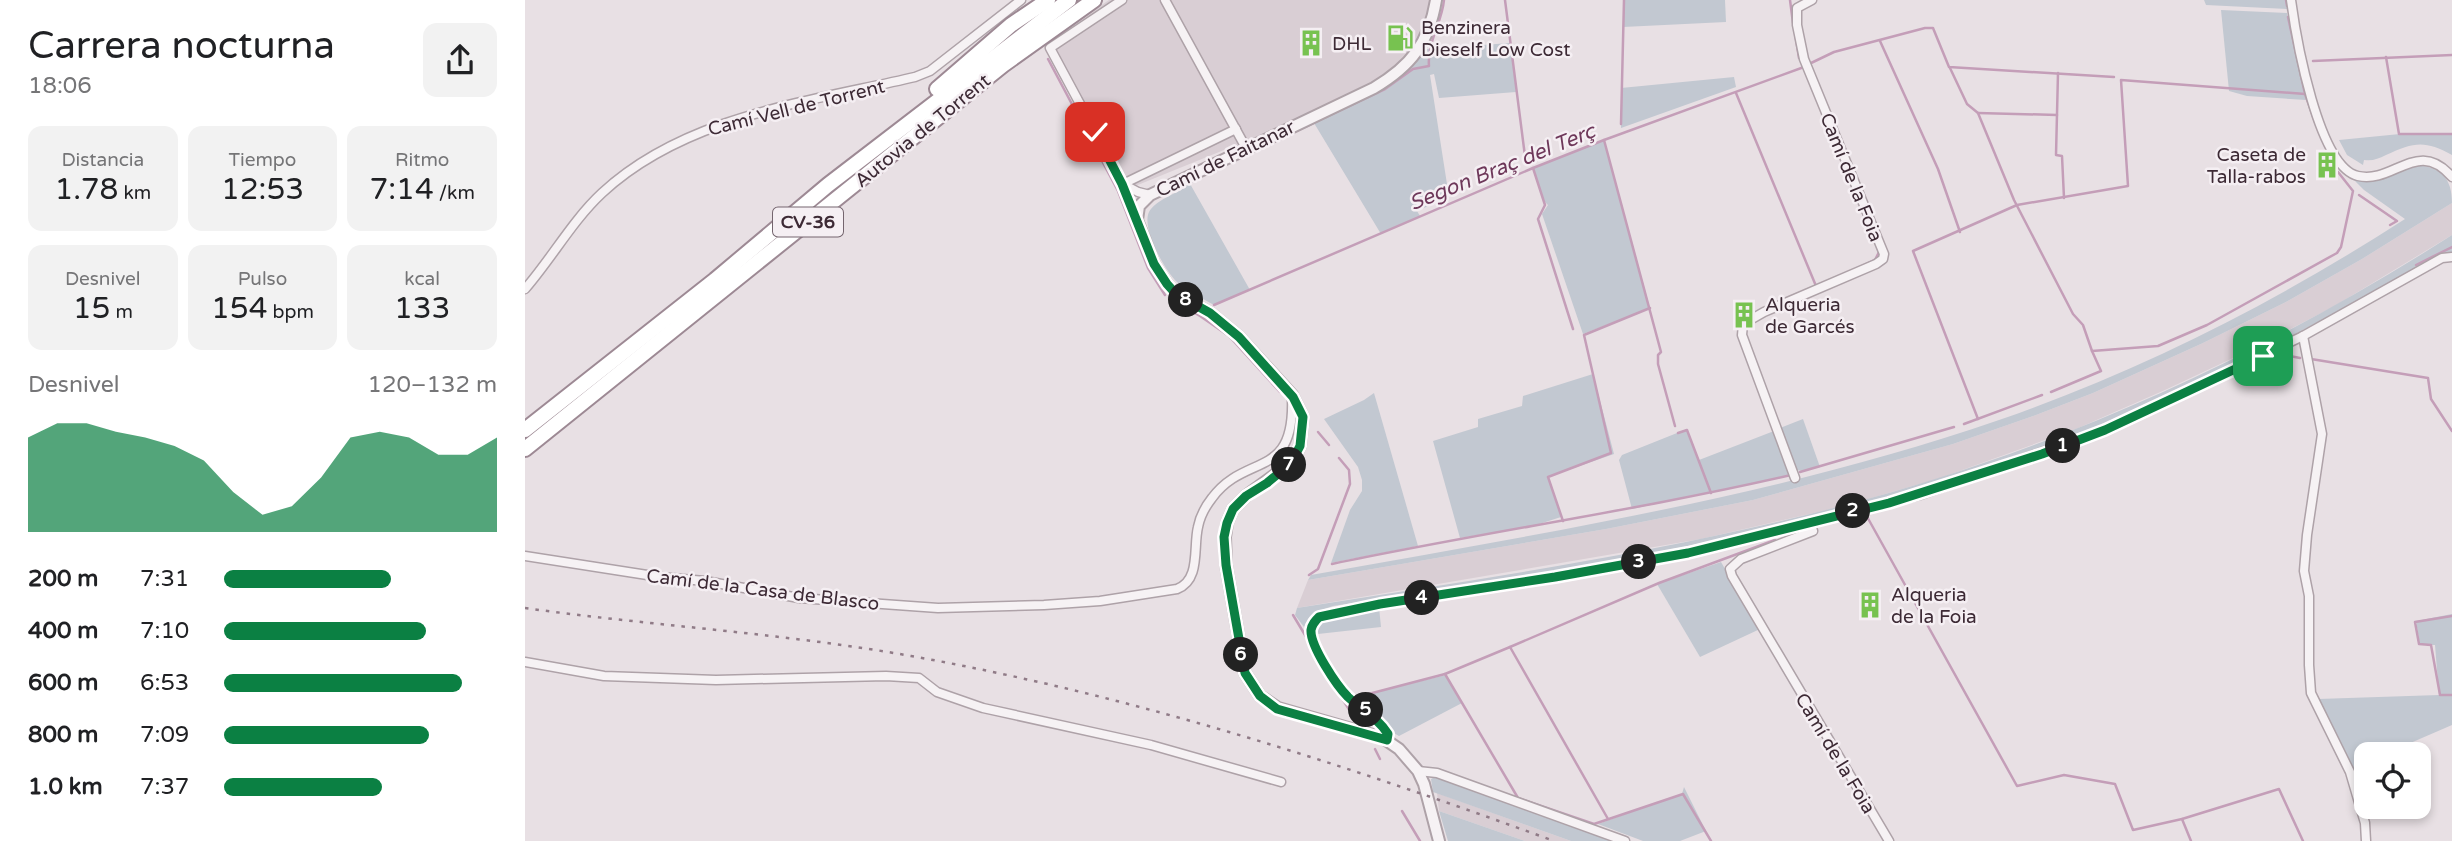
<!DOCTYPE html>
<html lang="es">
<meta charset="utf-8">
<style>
body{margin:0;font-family:"Varela Round",sans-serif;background:#f2f2f2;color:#202124;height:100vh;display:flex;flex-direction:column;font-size:26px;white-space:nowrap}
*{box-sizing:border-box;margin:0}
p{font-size:23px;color:#757577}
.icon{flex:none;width:38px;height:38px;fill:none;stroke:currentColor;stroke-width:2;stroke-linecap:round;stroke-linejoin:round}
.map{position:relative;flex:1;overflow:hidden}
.sheet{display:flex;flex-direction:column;background:#fff;width:525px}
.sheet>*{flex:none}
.buttons{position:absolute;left:1829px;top:742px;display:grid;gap:14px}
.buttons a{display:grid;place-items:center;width:77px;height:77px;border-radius:14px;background:#fff;box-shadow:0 4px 10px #0003;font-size:35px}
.pin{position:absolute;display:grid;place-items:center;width:60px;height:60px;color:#fff;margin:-30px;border-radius:14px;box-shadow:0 4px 10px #0006}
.km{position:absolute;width:35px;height:35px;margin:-18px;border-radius:50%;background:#222;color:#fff;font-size:19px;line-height:35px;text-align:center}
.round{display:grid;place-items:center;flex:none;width:74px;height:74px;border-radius:14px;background:#f2f2f2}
.summary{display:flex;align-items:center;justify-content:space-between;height:119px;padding:0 28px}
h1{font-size:38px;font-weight:600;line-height:52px}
.metrics{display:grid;grid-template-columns:repeat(3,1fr);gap:10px;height:119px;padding:7px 28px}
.metrics div{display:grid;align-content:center;border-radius:14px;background:#f2f2f2;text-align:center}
.metrics b{font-size:30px;font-weight:600}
.metrics small{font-size:19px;font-weight:400}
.metrics p{font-size:19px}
.chart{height:196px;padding:14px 28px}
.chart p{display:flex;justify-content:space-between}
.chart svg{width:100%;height:126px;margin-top:7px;fill:#0b8043;opacity:.7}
ul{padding:0 28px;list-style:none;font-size:23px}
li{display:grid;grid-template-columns:112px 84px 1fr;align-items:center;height:52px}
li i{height:18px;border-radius:9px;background:#0b8043}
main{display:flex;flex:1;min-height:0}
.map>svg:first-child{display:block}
</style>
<main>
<section class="sheet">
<div class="summary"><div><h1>Carrera nocturna</h1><p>18:06</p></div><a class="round"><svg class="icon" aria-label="share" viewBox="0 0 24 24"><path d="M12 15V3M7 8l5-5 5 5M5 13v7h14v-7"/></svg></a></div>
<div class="metrics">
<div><p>Distancia</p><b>1.78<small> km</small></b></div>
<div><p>Tiempo</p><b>12:53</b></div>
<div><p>Ritmo</p><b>7:14<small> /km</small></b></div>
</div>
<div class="metrics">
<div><p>Desnivel</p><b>15<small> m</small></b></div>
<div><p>Pulso</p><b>154<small> bpm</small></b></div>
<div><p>kcal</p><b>133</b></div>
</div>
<div class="chart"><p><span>Desnivel</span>120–132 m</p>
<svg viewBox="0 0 160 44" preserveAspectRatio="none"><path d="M0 44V11L10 6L20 6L30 9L40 11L50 14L60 19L70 30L80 38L90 35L100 25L110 11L120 9L130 11L140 17L150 17L160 11V44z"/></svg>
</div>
<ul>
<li><b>200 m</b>7:31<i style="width:61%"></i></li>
<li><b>400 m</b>7:10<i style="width:74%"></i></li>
<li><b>600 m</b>6:53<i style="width:87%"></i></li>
<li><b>800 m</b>7:09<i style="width:75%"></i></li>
<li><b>1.0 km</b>7:37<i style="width:58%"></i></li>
</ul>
</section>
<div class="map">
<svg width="1927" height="841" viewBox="0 0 1927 841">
<rect width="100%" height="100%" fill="#e8e0e4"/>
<g fill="#d9ced4">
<polygon points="584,0 907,0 903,25 891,46 878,62 862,75 780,117 598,191 518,45"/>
<polygon points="1927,203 1927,235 1808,307 1721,352 1640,390 1551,429 1415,478 1319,506 1176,539 772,608 783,580 1081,529 1228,500 1428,444 1511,415 1568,393 1678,343 1761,302 1837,259"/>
<polygon points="912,793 1046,841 1000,841 914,811"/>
</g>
<g fill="#c2c8d1">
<polygon points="1100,0 1200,0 1201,22 1098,27"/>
<polygon points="1679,0 1761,0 1762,9 1681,5"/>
<polygon points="1696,10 1762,13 1781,100 1722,96 1704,91"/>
<polygon points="985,43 991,92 914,98 909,74 905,75 924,197 892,211 895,216 856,234 789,123 854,93 874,80 902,49"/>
<polygon points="1209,77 1211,87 1096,128 1096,88"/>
<path d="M1927,133V155C1900,140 1889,142 1861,155C1853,159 1848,161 1839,160L1838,165L1822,155L1814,140L1875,134Z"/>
<polygon points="1079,140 1125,308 1058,334 1017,214 1023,205 1020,202 1008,168"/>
<path d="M1893,165C1917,168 1927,179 1927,203L1837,259L1761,302L1678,343L1568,393L1511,415L1428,444L1228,500L1081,529L783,580L786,575C1018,533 1251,497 1474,420C1618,370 1753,301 1880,219L1839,190L1828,179C1852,183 1871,173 1893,165Z"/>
<path d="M660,182H664L725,290L689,305C677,298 662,292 652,282C640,271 616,228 624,212C631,200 650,194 661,187Z"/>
<path d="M1927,235V254L1914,256C1752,347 1585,433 1407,487C1390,492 1373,498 1356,502C1348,503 1340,503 1333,506C1160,553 984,579 808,606C793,611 785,614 779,627L770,615L772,608C954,579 1138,553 1316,506C1532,450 1740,355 1927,235Z"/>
<polygon points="1068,374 1089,454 1023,477 1036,517 1008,526 935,538 908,441 953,427 953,419 997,406 998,396"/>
<polygon points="849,393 893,546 806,563 825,510 837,491 837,480 833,467 799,419 839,400"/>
<polygon points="1278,419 1295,467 1278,471 1271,470 1255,428"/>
<polygon points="1162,429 1174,460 1249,431 1265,475 1107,509 1094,460 1097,455"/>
<polygon points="1196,562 1235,629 1175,657 1132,584"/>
<polygon points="854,607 856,627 793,634 790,628 798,616"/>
<polygon points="1927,614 1927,725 1860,754 1841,754 1841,764 1826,769 1793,699 1914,695 1910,645 1895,645 1891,621"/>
<polygon points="921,675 937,703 874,736 867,732 857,717 831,697"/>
<polygon points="910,777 919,779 1091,841 1046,841 908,792 906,779"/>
<polygon points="1159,787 1181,831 1155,841 1118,841 1073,824 1157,794"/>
<polygon points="914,811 1000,841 923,841"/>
</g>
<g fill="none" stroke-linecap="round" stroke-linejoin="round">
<g stroke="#c49eb8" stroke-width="2.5">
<polyline points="980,0 1001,164"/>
<polyline points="1265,0 1268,23"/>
<polyline points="1761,0 1762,6"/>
<polyline points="1763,17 1780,94"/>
<polyline points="1270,33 1274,58"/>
<polyline points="1355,41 1413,169 1435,232"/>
<polyline points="1861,57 1874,134 1927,134"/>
<polyline points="523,59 593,191 623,268 640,295"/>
<polyline points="1788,61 1927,55"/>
<polyline points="1284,64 1309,52 1400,28 1408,28 1424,67 1589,77"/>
<polyline points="1425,68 1442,104 1453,113 1489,200 1548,314 1558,325 1567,351"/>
<polyline points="1533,73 1531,155 1537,156 1539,198"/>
<polyline points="1211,93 1291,286"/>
<polyline points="1453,113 1532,115"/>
<polyline points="1096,124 1099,0"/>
<polyline points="1079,140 1136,352 1133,355 1133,364 1150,426"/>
<polyline points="1798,141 1808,163"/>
<path d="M746,143L860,89L888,69L904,66C902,42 917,23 919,0"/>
<polyline points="1008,168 1020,205 1013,219 1048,329"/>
<polyline points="1834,195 1872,221 1865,225"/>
<polyline points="1891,265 1927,247"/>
<polyline points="1333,268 1350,260 1354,252"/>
<polyline points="644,298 675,316 704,336 755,392"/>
<polyline points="689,305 1008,168 1079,140 1279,67"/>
<polyline points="1760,355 1775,358"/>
<polyline points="1786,359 1903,378 1906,399 1927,431"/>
<polyline points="1526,392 1576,371 1567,351 1633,346 1682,325 1812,253 1816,247 1828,191 1813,172"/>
<polyline points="1453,419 1388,251 1492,205 1603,186 1596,80 1780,94 1790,122"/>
<polyline points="1610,420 1626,413"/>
<polyline points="1439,424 1517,395"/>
<polyline points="793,432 804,445"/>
<polyline points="1153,433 1162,430 1186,493"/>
<polyline points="1275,472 1429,427"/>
<polyline points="1420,490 1533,451"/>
<polyline points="1354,509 1340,513 1492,786 1539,775 1590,784 1608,830 1657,819 1754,789 1778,841"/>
<polyline points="1038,521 1023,477 1086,453 1059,335 1125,308"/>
<path d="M807,564C960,532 1114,510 1266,475"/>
<polyline points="784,575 793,569 825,484 824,470 814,458"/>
<polyline points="768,615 786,645"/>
<polyline points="1927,616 1890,622 1894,644 1906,645 1915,695 1927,695"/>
<polyline points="985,647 1134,583 1250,540"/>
<polyline points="796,666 827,714"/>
<polyline points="920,674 985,647 1083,819"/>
<polyline points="832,697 920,674 993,798 1069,824 1158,794 1186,841"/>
<polyline points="850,749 855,759"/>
<polyline points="877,811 895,841"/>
<polyline points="1657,819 1666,841"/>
</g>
<g stroke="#aea2a8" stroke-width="11">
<g id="minor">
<polyline points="597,0 525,48 598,184 611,219"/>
<polyline points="640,0 721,148"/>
<path d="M1766,0C1771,37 1793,167 1833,176C1869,184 1893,137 1927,177"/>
<polyline points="598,184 711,129"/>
<polyline points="598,184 613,192 625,195"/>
<path d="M0,289C27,258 47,221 77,193C160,116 283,102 390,77L405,71L496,0"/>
<polyline points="1778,336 1797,434 1782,535 1779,571 1784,596 1784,665 1786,693 1825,772 1840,823 1841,841"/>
<polyline points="1270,478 1217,335 1218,324 1239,312 1351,264 1358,259 1359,254 1279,59 1272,25 1272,8 1287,0"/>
<polyline points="1285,523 1288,531 1216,559 1205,569 1207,576 1364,841"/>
<path d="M0,556L135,577L180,581L274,598L413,608L519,605L575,601L652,589C676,580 668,547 673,527C675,516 680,507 687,498C721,452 770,481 767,398"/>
<polyline points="0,662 79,676 191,680 361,676 394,678 412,692 458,708 626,745 756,782"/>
<path d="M862,740L863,734C852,717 837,710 823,697C812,686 785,646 786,630C787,624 790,621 794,617L855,604L1030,577L1163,553L1395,495L1580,430L1778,336L1917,258L1927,257"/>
<polyline points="893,771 912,773 1100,841"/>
</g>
</g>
<g stroke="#aea2a8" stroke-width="14">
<path id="tertiary" d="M911,0C904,43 886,66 849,88L625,195L614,206L612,220L629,264L642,284L651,294L685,313L714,337L767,395L778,417L775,446L766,463L721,496L708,509L702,523L700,537L701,565L720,673L735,696L753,708L858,738L874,749L893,771L899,784L914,841"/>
</g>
<g stroke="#9d8994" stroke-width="18">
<g id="trunk">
<polyline points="412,89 486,25 523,0"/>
<polyline points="0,430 190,280 303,185 544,0"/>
<polyline points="0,449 478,65 569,0"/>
</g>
</g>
<use href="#minor" stroke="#f6f2f4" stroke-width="8"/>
<use href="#tertiary" stroke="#f6f2f4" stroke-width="10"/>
<use href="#trunk" stroke="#fff" stroke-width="14"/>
<path stroke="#907b87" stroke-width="2.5" stroke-dasharray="3.5 7" stroke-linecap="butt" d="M0,608C128,626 258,633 386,656C610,696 816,763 1029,841"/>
</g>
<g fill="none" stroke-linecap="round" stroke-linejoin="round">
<g stroke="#fff" stroke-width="14">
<path id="route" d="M570,132L597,184L629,264L642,284L651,294L685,313L714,337L768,397L778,417L775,446L766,463L742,483L721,496L708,509L702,523L699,537L701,565L720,673L735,696L752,709L862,740L863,734C852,717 837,710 823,697C812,686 785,646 786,630C787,624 790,621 794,617L855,604L1030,577L1163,553L1364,503L1517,454L1580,430L1738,356"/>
</g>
<use href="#route" stroke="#0b8043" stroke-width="9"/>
</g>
<defs>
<g id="fuel-bare" transform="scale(2.1)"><path d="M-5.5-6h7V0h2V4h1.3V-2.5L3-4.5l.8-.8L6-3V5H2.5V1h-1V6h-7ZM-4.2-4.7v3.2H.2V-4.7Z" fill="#77c250" stroke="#f5eff3" stroke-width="2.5" paint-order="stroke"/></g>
<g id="building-bare" transform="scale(2.1)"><path d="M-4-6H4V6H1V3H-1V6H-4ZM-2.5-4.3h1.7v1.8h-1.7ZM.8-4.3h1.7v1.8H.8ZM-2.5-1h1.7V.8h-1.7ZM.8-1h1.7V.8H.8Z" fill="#77c250" stroke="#f5eff3" stroke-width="2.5" paint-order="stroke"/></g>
</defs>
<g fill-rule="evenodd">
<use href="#fuel-bare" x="875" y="38"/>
<use href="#building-bare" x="786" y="43"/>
<use href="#building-bare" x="1802" y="165"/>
<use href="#building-bare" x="1219" y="315"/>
<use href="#building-bare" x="1345" y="605"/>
</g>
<g text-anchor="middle" stroke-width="5" stroke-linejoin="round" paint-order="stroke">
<rect fill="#f5eff3" stroke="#74656e" stroke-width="2" x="248" y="207.5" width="70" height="29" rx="5"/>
<g font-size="18" font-weight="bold" fill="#3d2a35">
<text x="283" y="228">CV-36</text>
</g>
<g font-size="19" fill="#3d2a35" stroke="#f5eff3" text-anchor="start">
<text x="896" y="34">Benzinera<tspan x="896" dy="22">Dieself Low Cost</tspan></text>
<text x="807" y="50">DHL</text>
<text x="1781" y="161" text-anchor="end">Caseta de<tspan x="1781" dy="22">Talla-rabos</tspan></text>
<text x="1240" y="311">Alqueria<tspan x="1240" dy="22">de Garcés</tspan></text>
<text x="1366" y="601">Alqueria<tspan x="1366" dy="22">de la Foia</tspan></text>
</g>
<g font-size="19" fill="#3d2a35" stroke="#f5eff3">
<text transform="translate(271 107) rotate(-14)" y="7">Camí Vell de Torrent</text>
<text transform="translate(397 130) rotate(-39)" y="7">Autovia de Torrent</text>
<text transform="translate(700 158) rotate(-26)" y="7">Camí de Faitanar</text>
<text transform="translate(1327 177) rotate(68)" y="7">Camí de la Foia</text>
<text transform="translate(238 589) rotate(7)" y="7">Camí de la Casa de Blasco</text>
<text transform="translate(1311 753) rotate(59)" y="7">Camí de la Foia</text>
</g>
<g font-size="21" font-style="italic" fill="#6e385a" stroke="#f5eff3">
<text transform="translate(977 167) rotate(-22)" y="7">Segon Braç del Terç</text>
</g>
</g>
</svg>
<div class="buttons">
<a><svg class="icon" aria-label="locate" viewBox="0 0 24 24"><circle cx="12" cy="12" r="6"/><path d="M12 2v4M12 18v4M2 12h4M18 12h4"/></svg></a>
</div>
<div class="pin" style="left:1738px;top:356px;background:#1e9e55"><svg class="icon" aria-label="arrive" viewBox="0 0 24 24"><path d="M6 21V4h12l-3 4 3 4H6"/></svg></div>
<div class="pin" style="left:570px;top:132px;background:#d93025"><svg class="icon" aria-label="check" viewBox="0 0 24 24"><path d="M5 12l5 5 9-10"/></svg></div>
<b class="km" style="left:1538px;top:446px">1</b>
<b class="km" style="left:1328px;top:511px">2</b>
<b class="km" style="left:1114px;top:562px">3</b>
<b class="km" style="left:897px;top:598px">4</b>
<b class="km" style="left:841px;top:710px">5</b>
<b class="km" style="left:716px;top:655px">6</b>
<b class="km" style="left:764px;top:465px">7</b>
<b class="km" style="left:661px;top:300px">8</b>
</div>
</main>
